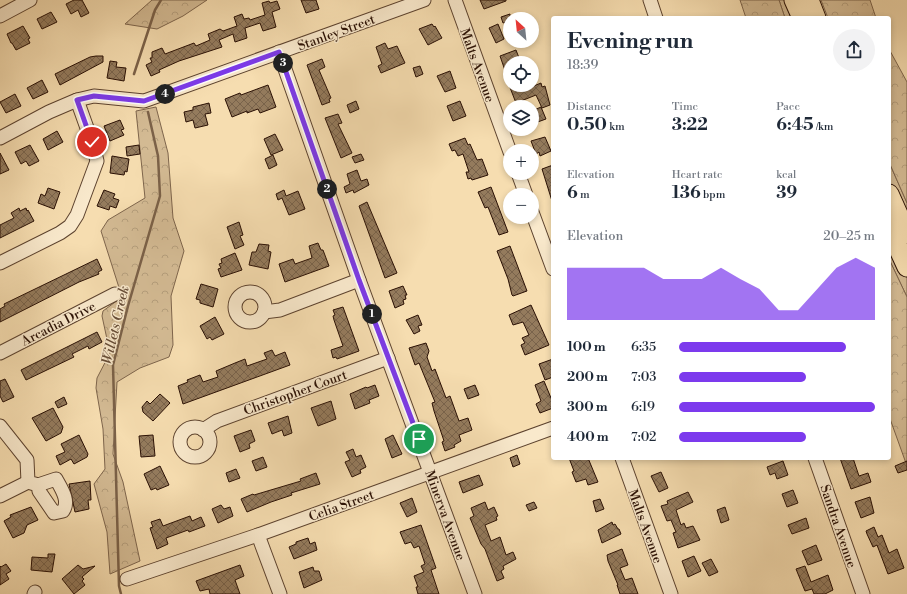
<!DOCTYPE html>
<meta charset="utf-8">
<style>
body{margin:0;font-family:"Libre Bodoni",serif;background:#f2f2f3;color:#1f2937;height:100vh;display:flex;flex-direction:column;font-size:15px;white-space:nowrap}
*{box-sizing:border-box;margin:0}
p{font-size:13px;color:#747a83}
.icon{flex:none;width:22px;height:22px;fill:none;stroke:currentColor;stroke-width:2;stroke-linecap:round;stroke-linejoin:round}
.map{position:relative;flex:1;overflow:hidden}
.drawer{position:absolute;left:551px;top:16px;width:340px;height:444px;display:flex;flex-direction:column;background:#fff;border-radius:4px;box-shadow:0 2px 6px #0003}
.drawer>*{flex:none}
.needle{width:26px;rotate:333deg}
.fabs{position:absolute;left:503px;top:12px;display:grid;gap:8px}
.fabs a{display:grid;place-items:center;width:36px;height:36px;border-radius:50%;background:#fff;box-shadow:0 2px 6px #0003;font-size:20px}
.pin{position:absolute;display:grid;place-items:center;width:34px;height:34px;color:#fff;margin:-17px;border:2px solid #fff;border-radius:50%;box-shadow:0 1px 4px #0007}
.km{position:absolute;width:20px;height:20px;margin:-10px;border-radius:50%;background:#222;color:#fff;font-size:11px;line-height:20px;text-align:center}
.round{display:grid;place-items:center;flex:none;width:42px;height:42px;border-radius:21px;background:#f2f2f3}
.overview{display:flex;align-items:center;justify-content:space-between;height:68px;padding:0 16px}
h1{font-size:22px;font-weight:700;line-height:30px}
.figures{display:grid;grid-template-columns:repeat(3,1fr);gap:6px;height:68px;padding:4px 16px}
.figures div{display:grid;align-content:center}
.figures b{font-size:17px;font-weight:700}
.figures small{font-size:11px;font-weight:400}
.figures p{font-size:11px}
.chart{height:112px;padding:8px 16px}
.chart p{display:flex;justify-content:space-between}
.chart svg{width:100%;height:72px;margin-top:4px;fill:#7c3aed;opacity:.7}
ul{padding:0 16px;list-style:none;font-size:13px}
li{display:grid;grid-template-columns:64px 48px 1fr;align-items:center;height:30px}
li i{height:10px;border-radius:5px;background:#7c3aed}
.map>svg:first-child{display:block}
</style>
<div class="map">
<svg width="907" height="594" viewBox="0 0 907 594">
<defs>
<pattern id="forest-crowns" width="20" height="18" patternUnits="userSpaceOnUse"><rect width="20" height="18" fill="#d3ba93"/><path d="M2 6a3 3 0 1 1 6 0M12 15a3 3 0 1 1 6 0" fill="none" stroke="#b59f7d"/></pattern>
<pattern id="building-cross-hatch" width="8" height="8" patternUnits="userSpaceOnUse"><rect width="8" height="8" fill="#947b5d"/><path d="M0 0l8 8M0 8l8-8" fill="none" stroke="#79634b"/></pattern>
</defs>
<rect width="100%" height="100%" fill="#f6ddb0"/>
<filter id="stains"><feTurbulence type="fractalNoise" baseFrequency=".005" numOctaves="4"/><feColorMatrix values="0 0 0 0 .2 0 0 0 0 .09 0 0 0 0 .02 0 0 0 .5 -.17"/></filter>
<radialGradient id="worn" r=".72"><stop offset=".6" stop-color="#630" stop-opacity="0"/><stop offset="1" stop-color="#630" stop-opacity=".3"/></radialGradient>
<g fill="#d3ba93" stroke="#7e654c">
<polygon points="779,0 789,0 796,18 785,18"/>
<polygon points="889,162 907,203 907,220 889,180"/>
<polygon points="889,239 907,278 907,297 889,259"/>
</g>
<g fill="url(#forest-crowns)" stroke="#7e654c">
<polygon points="152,0 207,0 183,16 157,29 125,24"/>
<polygon points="740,0 779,0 785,18 746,18"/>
<polygon points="821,0 870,0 876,18 828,18"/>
<polygon points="889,49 907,82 907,203 889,162"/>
<polygon points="156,107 168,153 173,218 184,251 171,296 173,345 169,357 140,368 117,382 113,454 123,482 140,561 110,574 107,532 94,484 105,469 103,429 96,388 97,378 110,353 102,316 103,311 122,297 101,231 108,220 145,198 136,111"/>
<polygon points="889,259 907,297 907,466 889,416"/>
</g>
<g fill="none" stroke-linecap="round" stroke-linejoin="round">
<g stroke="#7b6148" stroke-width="2.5">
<polyline points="134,74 155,10 161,0"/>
<polyline points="121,594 119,586 113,365 128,306 160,196 158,156 148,112"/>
</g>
</g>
<g fill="url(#building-cross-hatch)" stroke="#2a1004">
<polygon points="74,0 82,0 89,13 81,17 78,10 71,14 66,4"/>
<polygon points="301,0 316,0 319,9 306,13"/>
<polygon points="480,0 506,0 506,1 484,9"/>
<polygon points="269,1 270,3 277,1 280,9 272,12 276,27 263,31 260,23 245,28 247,38 235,42 233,34 219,40 222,47 179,61 159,70 160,72 151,76 146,65 152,62 150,58 152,58 152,52 162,48 165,54 194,43 196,46 210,40 208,34 220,29 223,31 237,26 234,17 242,14 244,19 249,18 250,20 265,15 262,3"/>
<polygon points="51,12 57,22 42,29 37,19"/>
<polygon points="510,14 510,21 503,23 501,17"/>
<polygon points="432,24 434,27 435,26 442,38 428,45 419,29"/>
<polygon points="498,24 504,39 496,43 489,28"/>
<polygon points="23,26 30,38 28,39 30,43 16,50 12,43 11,43 7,34"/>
<polygon points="385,43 388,49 397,46 405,63 381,73 378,66 382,64 376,47"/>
<polygon points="516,50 521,63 510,63 509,82 500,56"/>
<polygon points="96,56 103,56 103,62 60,85 55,74 90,57"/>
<polygon points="322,59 325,67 319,70 331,98 329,99 330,102 322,105 307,65"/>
<polygon points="110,61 117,62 116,67 126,68 124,81 107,78"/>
<polygon points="420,66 423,74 416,77 413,68"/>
<polygon points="450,71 456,88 445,92 437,76"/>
<polygon points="42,80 48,92 33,99 27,88"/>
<polygon points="541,83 542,87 545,86 550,105 542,108 536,95 516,103 509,85 522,85 524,90"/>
<polygon points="268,85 276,107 260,113 258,109 247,113 247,111 232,117 225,99 240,93 241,95"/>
<polygon points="15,94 21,106 6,113 0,102"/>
<polygon points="356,101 359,109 350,113 347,105"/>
<polygon points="460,101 466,116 453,121 447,106"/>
<polygon points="209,103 211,113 205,114 208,125 195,128 193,120 186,122 184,112 193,110 193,107"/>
<polygon points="541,107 546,119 532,124 532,111"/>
<polygon points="338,114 342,123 338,124 352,153 341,158 325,118"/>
<polygon points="120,120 124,129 121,130 124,135 110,141 104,126"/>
<polygon points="57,131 63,142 48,150 43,139"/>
<polygon points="275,134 283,150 271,155 264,139"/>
<polygon points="545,137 551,151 540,156 539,152 536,154 531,141"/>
<polygon points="465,138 468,145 470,144 477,160 482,159 488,175 472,180 471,178 468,179 466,172 469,172 463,154 458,156 455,150 452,151 449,144"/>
<polygon points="30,145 39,161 29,166 26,161 21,164 15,152"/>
<polygon points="139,145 140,154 127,156 126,147"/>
<polygon points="0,153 9,170 0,174"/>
<polygon points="361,154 364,160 355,163 352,157"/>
<polygon points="273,155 277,165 269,169 265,159"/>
<polygon points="112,156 129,159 127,172 125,171 124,175 110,173"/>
<polygon points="553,165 553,201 552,201 542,169"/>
<polygon points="357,170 361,181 367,179 369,185 354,193 353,190 346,193 344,187 350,184 347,174"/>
<polygon points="491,187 508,232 499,235 488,207 485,208 478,192"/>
<polygon points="48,188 60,192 54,209 38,203 41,194 45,196"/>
<polygon points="104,190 115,194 113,198 119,200 116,208 110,206 109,210 97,206"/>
<polygon points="284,190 286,196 298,191 305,209 289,215 282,198 278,200 276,194"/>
<polygon points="367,202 397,273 385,278 359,206"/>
<polygon points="19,208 20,211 26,208 27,211 28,210 34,221 0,238 0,225 14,218 11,213"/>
<polygon points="239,222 243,235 240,236 244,245 235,249 227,227"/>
<polygon points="318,243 321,250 323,250 329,266 285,282 279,264 293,259 295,264 312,258 309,246"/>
<polygon points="259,244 269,245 268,251 271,252 268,269 249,265 252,252 256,252"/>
<polygon points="510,246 527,291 513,296 512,295 508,279 497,251"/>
<polygon points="235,253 242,270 221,277 218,269 221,268 219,264 222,263 221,259"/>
<polygon points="97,259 102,270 98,272 99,274 79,282 0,322 0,309 5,306 4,304"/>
<polygon points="201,284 218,289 213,307 200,303 200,300 196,299"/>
<polygon points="403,286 407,295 405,295 406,299 403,300 404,304 395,308 389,291"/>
<polygon points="531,305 549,345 525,355 521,345 525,343 522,338 529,335 523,322 513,325 509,315"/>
<polygon points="343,307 359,351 337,359 336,357 333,358 331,350 343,346 334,320 333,316 335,315 333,310"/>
<polygon points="418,315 422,325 418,326 420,331 414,334 406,320"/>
<polygon points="215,317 224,334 212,340 210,337 207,339 200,326"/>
<polygon points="97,332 102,342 89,349 88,346 72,354 74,357 26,380 21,370"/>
<polygon points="426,343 429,351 427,357 432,371 435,369 446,398 450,396 459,421 468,418 472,430 459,435 461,441 454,445 455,447 445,451 442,442 444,441 434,411 432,403 435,402 419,363 415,365 409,348"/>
<polygon points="272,350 275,356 285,352 290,365 183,404 178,386 188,382 187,380 200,375 203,382 218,377 216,371 235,363 245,359 247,366 267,359 264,353"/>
<polygon points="553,359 553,377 545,380 539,364"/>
<polygon points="5,379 14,397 3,402 0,396 0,381"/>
<polygon points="544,381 551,398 553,397 553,408 540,413 536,404 541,401 535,385"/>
<polygon points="375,385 379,396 369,400 370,403 355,409 350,394 366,387 367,388"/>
<polygon points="475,385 479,395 468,399 464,389"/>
<polygon points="160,394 170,403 153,421 143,412 142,407 147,401 150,404"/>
<polygon points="64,397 67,404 58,408 55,402"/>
<polygon points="331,401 336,419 318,426 311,408"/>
<polygon points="53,408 63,427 61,433 46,441 32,418"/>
<polygon points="288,416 292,433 284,436 282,430 272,434 268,423"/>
<polygon points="251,430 255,441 249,444 250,448 240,452 234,436"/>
<polygon points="79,435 88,454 87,457 74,464 71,459 60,465 56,456 65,452 61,444"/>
<polygon points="153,435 155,456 141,457 139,436"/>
<polygon points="393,435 402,454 392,458 385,439"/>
<polygon points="353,449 356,457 361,455 366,467 360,470 361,473 352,477 345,462 350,460 346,452"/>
<polygon points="517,455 520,464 513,467 510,458"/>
<polygon points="263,457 267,467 256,471 252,461"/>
<polygon points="569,458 588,458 598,482 588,485 586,479 576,482 572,472 574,471"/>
<polygon points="840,458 853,458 859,476 868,473 871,482 851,489"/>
<polygon points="783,461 788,475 777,479 775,473 770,475 767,467"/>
<polygon points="907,461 907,470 898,473 895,466"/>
<polygon points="160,466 169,485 157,490 156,488 151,490 144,474"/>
<polygon points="236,469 240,478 229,482 226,473"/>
<polygon points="661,472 668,488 659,492 651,476"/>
<polygon points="316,473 320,484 291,493 292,495 271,502 247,512 241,499 253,494 254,495 301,481 300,479"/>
<polygon points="479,475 483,485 463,493 459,482"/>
<polygon points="90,481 91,500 88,500 89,509 75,512 69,484"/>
<polygon points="793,490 798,503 787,507 782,494"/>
<polygon points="688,492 693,502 676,510 681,525 684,523 686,528 693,526 700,540 678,548 673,533 676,532 671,520 667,521 661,506 668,504 667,501"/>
<polygon points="870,497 874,513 861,518 855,502"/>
<polygon points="412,498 417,512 407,517 400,503"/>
<polygon points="600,499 604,509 596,512 593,501"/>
<polygon points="485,502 488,510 494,507 498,516 496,517 497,520 485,525 491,541 500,537 506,555 513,552 516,559 503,566 504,569 501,571 504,578 497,581 485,549 481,544 470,518 474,516 471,508"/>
<polygon points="534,502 537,508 529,511 526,505"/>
<polygon points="221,505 224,509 230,507 233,516 218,523 212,509"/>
<polygon points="31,507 38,520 27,525 24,533 13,538 4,521 11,517 10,515"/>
<polygon points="725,507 729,520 721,523 717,510"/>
<polygon points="190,516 192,521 201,517 205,526 189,532 188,530 166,538 168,544 157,549 150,528 153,527 151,522 160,519 163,526"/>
<polygon points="806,518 809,528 792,534 788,525"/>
<polygon points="612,522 613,525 615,524 618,529 619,529 621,534 602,543 598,530"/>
<polygon points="421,525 436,568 431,570 439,594 418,594 416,587 418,587 414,576 424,572 421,566 425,564 419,546 414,548 411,542 405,544 400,532"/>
<polygon points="874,527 878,537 882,535 889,553 897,549 904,568 888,574 877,545 873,547 867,534 866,531"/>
<polygon points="308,538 310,544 315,542 317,550 294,559 289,547 296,544 296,542"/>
<polygon points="816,545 822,560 808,565 802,551"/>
<polygon points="622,549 628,565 620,568 625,580 632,578 638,594 620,594 617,585 618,585 608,561 607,555"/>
<polygon points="48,554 55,554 52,572 31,570 32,557 48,558"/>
<polygon points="694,556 701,571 688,577 682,561"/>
<polygon points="711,559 718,572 709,576 702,563"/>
<polygon points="6,564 11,571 6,574 9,579 0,585 0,566 1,567"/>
<polygon points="78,565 83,569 95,566 82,577 84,579 82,581 85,585 74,594 62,579"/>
<polygon points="240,565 244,576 235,580 240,594 210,594 209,589 200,591 196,581"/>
<polygon points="805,566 811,582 828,575 833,590 825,594 814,594 812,589 805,591 796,569"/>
<polygon points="313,567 314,571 319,571 322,580 304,588 299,572"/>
</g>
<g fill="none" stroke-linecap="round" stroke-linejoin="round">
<g stroke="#5d432f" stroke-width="15">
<g id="minor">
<polyline points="455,0 510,152"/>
<polyline points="650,0 656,18"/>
<polyline points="0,16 30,0"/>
<polyline points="279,52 359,280 475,594"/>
<polyline points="0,138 49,112 77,100 94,96 144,101 424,0"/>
<polyline points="518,173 526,195"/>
<polyline points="532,212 553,269"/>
<polyline points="0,263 60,233 70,226 77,215 97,161 92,142 77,100"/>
<circle cx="250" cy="307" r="15"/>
<polyline points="264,312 280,310 359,280"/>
<polyline points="0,353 115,294"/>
<path d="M0,426L27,460L28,482L38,485L56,479C61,488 70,501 63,511L54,513L39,491L38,485"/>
<circle cx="195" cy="442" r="15"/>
<polyline points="203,430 217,421 388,358"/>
<polyline points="622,458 671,594"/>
<polyline points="815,458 863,594"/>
<polyline points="0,496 28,482"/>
<polyline points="258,535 280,594"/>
<polyline points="127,579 258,535 553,428"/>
<polyline points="34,594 35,592"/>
</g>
</g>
<g stroke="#2a1004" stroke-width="21">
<g id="highway">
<polyline points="794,0 802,18"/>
<polyline points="809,0 816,18"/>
<polyline points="889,194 907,234"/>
<polyline points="889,228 907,267"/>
</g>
</g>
<use href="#minor" stroke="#f9e9cc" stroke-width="13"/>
<use href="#highway" stroke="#f6ddb0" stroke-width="19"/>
</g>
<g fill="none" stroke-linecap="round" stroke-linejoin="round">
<g stroke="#fff" stroke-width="8">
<polyline id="route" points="92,142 77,100 94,96 144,101 279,52 359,280 419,439"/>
</g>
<use href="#route" stroke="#7c3aed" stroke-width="5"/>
</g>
<g text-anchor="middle" stroke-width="3" stroke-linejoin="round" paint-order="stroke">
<g font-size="13" fill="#2a1004" stroke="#f9e9cc">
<text transform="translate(336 32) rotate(-20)" y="5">Stanley Street</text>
<text transform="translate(478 65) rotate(70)" y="5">Malts Avenue</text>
<text transform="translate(58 323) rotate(-27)" y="5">Arcadia Drive</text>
<text transform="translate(295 392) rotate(-20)" y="5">Christopher Court</text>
<text transform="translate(341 505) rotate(-20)" y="5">Celia Street</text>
<text transform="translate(446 515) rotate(70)" y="5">Minerva Avenue</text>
<text transform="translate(646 526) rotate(70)" y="5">Malts Avenue</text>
<text transform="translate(839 526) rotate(71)" y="5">Sandra Avenue</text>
</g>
<g font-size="14" font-style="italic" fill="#674d37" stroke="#f9e9cc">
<text transform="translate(115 325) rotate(-77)" y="5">Willets Creek</text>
</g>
</g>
<rect width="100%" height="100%" filter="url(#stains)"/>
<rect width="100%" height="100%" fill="url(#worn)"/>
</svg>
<div class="fabs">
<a><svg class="needle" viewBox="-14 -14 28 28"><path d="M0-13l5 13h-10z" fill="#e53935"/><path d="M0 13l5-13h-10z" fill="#747a83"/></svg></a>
<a><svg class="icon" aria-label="locate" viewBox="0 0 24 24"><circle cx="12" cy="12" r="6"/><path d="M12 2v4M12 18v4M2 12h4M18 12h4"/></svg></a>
<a><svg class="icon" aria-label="layers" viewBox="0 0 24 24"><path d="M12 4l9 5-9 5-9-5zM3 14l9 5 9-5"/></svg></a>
<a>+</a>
<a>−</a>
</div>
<div class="pin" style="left:419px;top:439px;background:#1e9e55"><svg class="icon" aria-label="arrive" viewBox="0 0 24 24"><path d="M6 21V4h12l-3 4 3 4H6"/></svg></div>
<div class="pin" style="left:92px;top:142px;background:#d93025"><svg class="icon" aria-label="check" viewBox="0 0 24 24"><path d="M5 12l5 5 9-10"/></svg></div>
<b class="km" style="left:372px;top:314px">1</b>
<b class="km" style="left:327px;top:189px">2</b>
<b class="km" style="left:283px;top:63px">3</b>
<b class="km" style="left:165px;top:94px">4</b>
<section class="drawer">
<div class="overview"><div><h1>Evening run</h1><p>18:39</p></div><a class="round"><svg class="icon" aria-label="share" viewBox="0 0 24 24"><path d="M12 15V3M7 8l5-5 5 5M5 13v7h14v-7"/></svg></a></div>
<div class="figures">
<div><p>Distance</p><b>0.50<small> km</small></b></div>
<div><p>Time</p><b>3:22</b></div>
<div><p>Pace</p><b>6:45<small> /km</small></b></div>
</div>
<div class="figures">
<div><p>Elevation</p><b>6<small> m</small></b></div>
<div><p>Heart rate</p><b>136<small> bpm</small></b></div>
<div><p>kcal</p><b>39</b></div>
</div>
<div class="chart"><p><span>Elevation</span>20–25 m</p>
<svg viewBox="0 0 160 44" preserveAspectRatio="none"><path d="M0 44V12L10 12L20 12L30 12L40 12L50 19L60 19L70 19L80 12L90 19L100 25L110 38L120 38L130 25L140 12L150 6L160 12V44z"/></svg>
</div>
<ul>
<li><b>100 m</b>6:35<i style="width:85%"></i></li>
<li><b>200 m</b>7:03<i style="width:65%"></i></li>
<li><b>300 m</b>6:19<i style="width:100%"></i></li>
<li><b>400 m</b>7:02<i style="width:65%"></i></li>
</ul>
</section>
</div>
